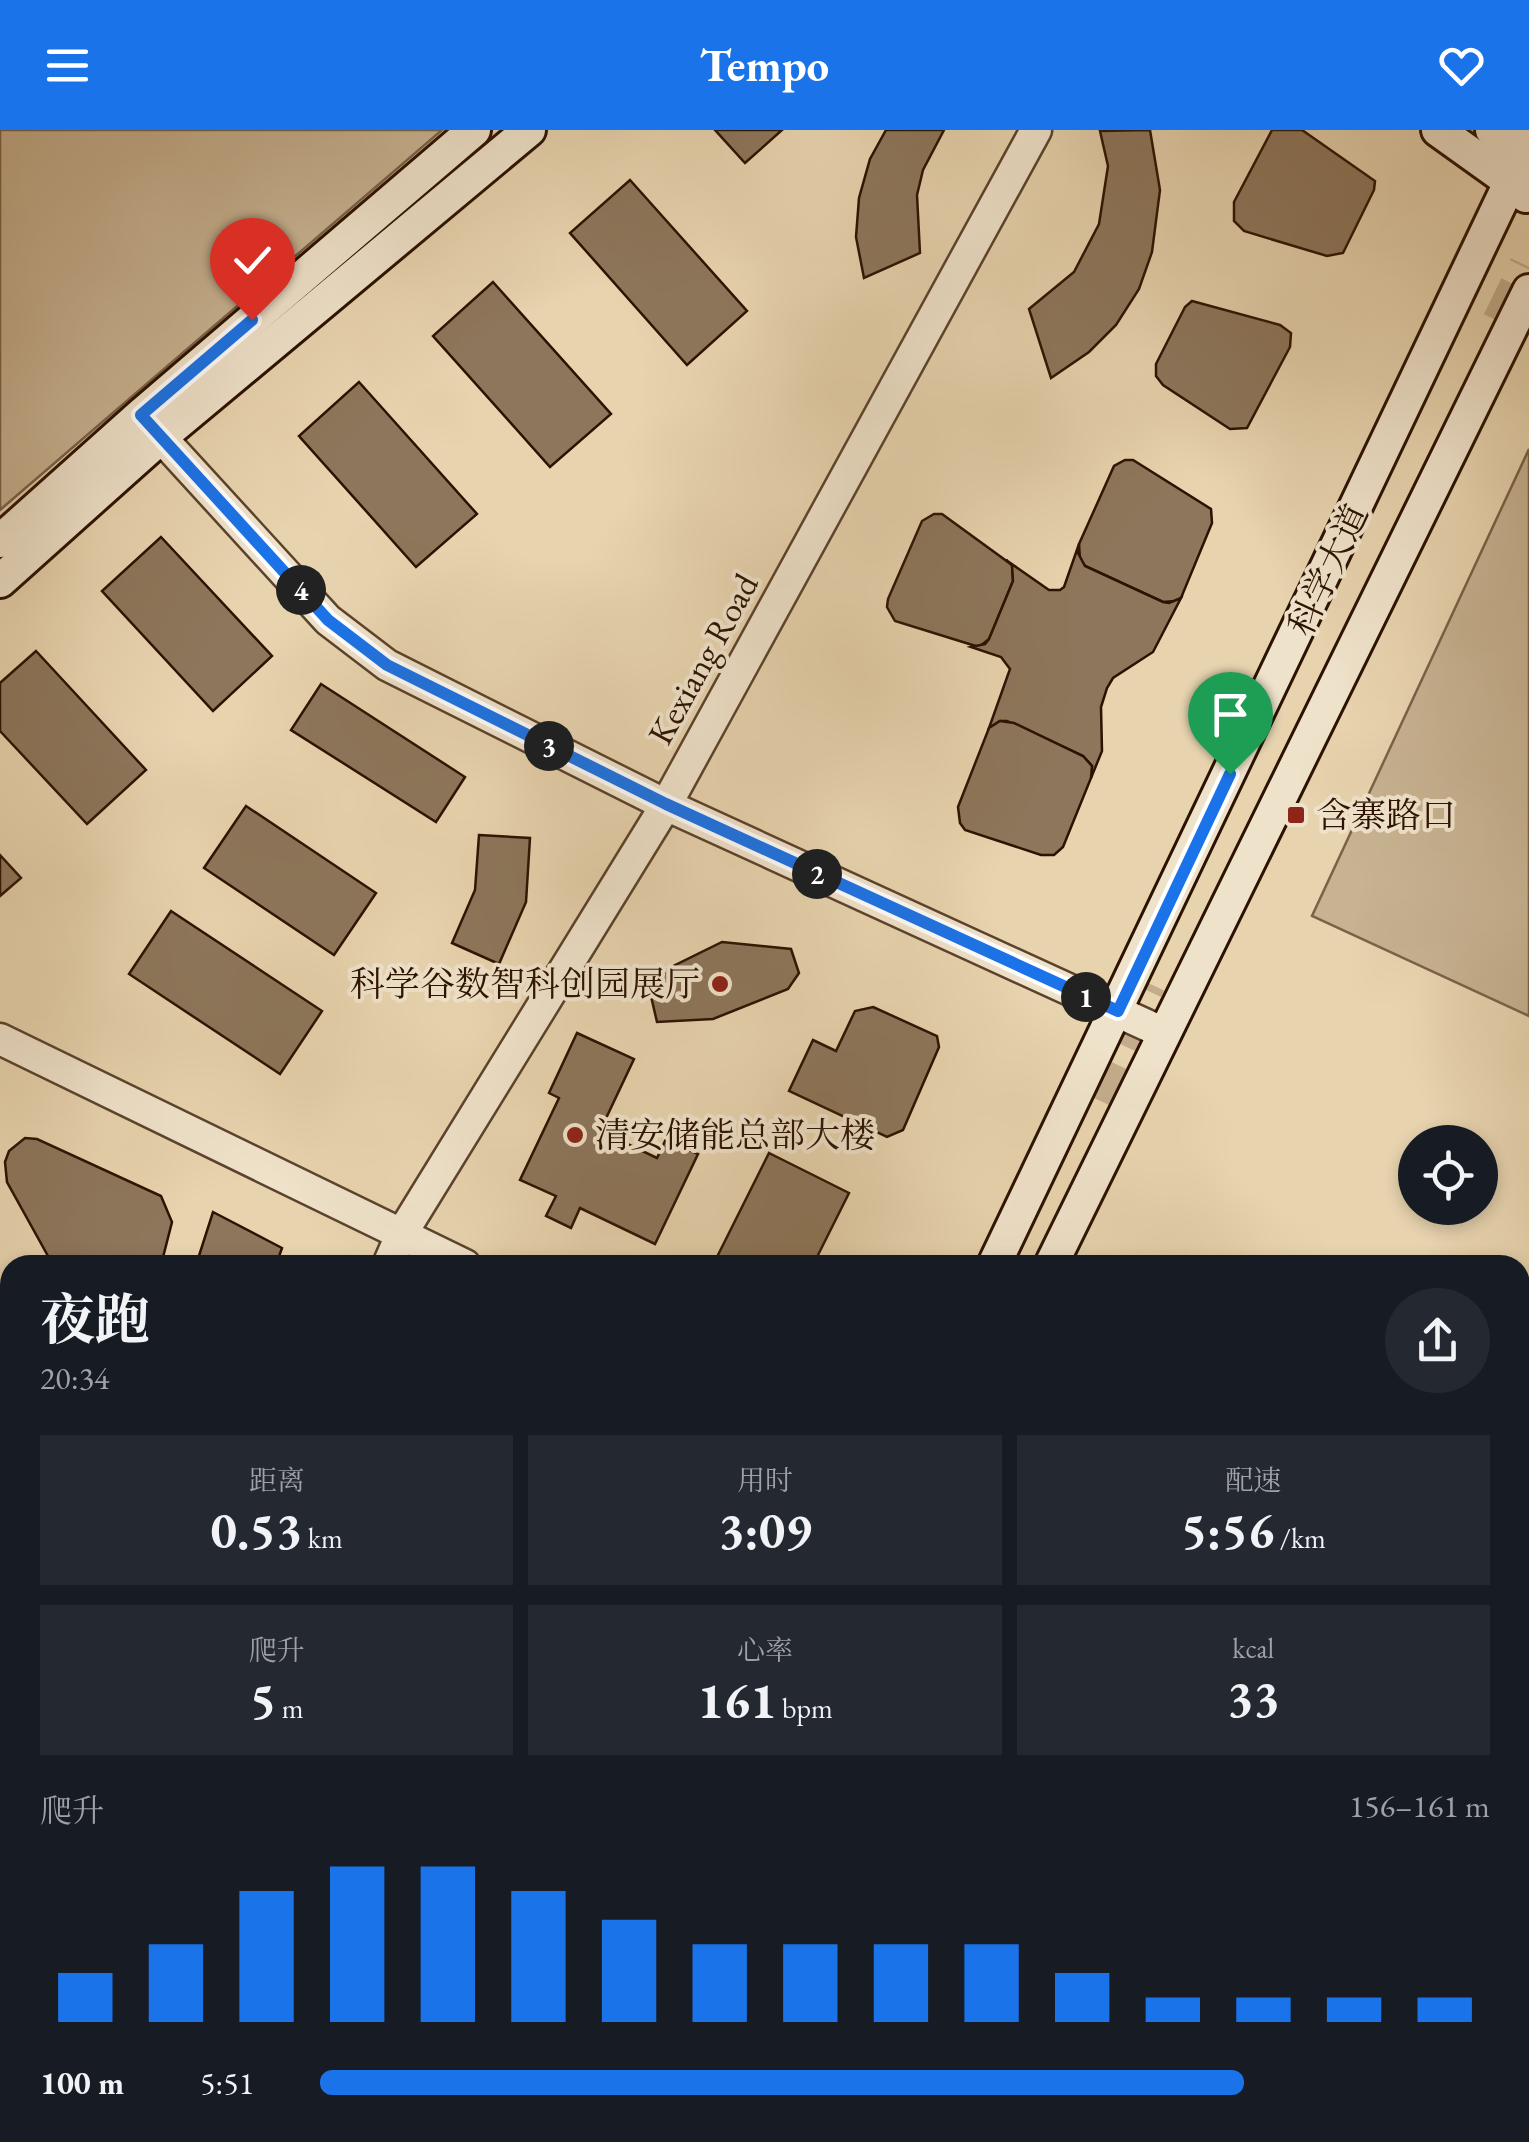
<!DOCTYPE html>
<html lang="zh">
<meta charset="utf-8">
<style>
body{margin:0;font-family:"EB Garamond","Noto Serif SC",serif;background:#242831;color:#f1f3f6;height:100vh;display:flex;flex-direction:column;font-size:38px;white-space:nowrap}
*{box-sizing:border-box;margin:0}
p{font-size:32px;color:#9ea1a6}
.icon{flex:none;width:55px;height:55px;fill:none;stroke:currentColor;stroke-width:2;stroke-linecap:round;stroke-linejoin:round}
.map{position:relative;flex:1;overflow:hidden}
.side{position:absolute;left:0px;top:1125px;width:1530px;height:888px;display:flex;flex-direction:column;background:#171b24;border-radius:30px 30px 0 0;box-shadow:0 5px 15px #0003}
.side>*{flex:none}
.fabs{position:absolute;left:1398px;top:995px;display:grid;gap:20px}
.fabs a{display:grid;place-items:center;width:100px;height:100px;border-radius:50%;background:#171b24;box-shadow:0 5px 15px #0003;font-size:50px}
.pin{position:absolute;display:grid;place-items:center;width:85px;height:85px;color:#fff;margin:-102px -42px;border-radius:50% 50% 50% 0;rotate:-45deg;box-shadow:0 0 10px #0007}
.pin .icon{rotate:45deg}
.km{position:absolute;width:50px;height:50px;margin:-25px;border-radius:50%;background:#222;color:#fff;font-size:28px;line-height:50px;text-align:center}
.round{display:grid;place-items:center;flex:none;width:105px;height:105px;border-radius:52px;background:#242831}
.summary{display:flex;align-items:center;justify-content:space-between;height:170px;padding:0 40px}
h1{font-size:55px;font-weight:700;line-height:75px}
.stats{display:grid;grid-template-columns:repeat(3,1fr);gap:15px;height:170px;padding:10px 40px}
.stats div{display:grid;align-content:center;border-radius:0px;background:#242831;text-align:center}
.stats b{font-size:50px;font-weight:700}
.stats small{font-size:28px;font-weight:400}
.stats p{font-size:28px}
.chart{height:280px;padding:20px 40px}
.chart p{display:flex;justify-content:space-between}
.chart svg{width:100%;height:180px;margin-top:10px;stroke:#1a73e8;stroke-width:6}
ul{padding:0 40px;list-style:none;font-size:32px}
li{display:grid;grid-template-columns:160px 120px 1fr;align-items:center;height:75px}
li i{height:25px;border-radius:12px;background:#1a73e8}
header{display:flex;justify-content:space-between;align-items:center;height:130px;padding:0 40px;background:#1a73e8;color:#fff;font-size:45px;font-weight:700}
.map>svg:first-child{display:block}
</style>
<header><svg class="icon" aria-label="menu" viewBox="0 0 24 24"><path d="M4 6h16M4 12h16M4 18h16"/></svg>Tempo<svg class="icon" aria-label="heart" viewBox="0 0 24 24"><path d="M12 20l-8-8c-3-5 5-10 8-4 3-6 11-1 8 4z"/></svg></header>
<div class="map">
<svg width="1529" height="2012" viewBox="0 0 1529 2012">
<rect width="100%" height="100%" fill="#e7d3ae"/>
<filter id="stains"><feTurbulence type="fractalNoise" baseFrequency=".002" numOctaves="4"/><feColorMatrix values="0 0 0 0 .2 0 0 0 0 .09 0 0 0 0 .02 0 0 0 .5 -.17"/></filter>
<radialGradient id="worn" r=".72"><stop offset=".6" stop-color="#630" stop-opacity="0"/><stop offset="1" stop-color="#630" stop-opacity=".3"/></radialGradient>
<g fill="#c7b291" stroke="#7a6249" stroke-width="2.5">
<polygon points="0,0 442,0 0,380"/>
<polygon points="1529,319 1529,886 1312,786"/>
<polygon points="1529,1853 1529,2012 737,2012 759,2002 1520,2002 1520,1855"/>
</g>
<g fill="#8d765b" stroke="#2c1201" stroke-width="2.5">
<polygon points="715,0 782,0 745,33"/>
<polygon points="886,0 944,0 923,40 917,65 920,123 864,148 856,107 859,68 870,29"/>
<polygon points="1150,0 1160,60 1152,122 1139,159 1116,195 1089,222 1051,248 1029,179 1074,142 1099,94 1108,36 1100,1"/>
<polygon points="1272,0 1302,0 1375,51 1374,60 1343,123 1327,126 1244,101 1234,91 1234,72"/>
<polygon points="630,50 747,181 687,235 570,103"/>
<polygon points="493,152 611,284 550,337 433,206"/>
<polygon points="1192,171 1280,195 1291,203 1290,217 1247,298 1230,299 1163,255 1156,246 1156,234 1185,177"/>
<polygon points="359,252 477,384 416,437 299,306"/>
<polygon points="1125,330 1133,330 1211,379 1212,393 1181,468 1176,471 1163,472 1085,436 1080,430 1079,414 1114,336"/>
<polygon points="934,384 942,384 1012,435 1013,451 989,509 979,517 895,491 887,477 888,469 922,391"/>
<polygon points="161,407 272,526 213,581 102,461"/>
<polygon points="1079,414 1078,423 1085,436 1163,472 1169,473 1181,468 1153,522 1113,548 1107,558 1101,577 1102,621 1091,648 1092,636 1083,626 1007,591 1000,591 989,598 1010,539 1001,527 971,517 985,514 989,509 1013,451 1012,435 1006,430 1049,460 1060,460 1064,457"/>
<polygon points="36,521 146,640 87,694 0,601 0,553"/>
<polygon points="321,554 465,647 436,692 291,600"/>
<polygon points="1000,591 1014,593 1083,626 1092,636 1091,648 1063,717 1054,725 1041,725 965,700 960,693 958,677 989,598"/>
<polygon points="246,676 376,763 334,825 204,738"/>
<polygon points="479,705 530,708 526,772 499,834 452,813 475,760"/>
<polygon points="0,725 21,748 0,766"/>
<polygon points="171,781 322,881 280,944 129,844"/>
<polygon points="722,812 791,819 799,843 788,859 713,889 657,892 647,849"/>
<polygon points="873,877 937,906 939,917 903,1000 887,1007 789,961 813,910 836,921 855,881"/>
<polygon points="577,903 634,929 600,1001 657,1028 666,1009 698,1024 655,1114 580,1078 571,1098 546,1086 556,1066 520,1050 559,968 549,963"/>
<polygon points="25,1008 37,1009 161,1066 172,1092 161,1135 53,1135 7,1052 5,1032 9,1021"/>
<polygon points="769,1023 849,1063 813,1135 713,1135"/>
<polygon points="213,1082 282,1118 276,1135 196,1135"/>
<polygon points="0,1204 10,1213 10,1318 0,1308"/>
<polygon points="0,1463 10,1465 10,1564 0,1553"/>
<polygon points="10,1632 10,1767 5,1776 0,1776 0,1650"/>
<polygon points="140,2002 324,2002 326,2012 141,2012"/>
</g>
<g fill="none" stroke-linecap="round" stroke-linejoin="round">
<g stroke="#c2ac8b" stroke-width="40" stroke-dasharray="40 20" stroke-linecap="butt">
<polyline points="1502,193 1529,137"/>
<polyline points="1092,967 1146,852"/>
</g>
<g stroke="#5b422c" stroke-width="35">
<g id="tertiary">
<polyline points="146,291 328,490 387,535 666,675 1164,903"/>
<polyline points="0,909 465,1135"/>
<polyline points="388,1135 401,1105 666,675 1036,0"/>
<polyline points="1520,1831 1529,1829"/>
<polyline points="0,1858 10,1858"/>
</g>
</g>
<g stroke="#2c1201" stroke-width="38">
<g id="secondary">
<polyline points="1438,0 1512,53 1526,66"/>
<polyline points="1492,0 1529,27"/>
<polyline points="0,411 141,285 474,0"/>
<polyline points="0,451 161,307 529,0"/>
<polyline points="994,1135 1529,13"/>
<polyline points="1051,1135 1529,161"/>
<polyline points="466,2012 472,2002"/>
<polyline points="706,2012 709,2002"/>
</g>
</g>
<g stroke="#2c1201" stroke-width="45">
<g id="trunk">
<polyline points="555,2012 559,2002"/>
<polyline points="625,2012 628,2005"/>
</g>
</g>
<use href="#tertiary" stroke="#efe2ca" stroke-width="30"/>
<use href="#secondary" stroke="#efe2ca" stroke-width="32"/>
<use href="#trunk" stroke="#e7d3ae" stroke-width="40"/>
<polyline stroke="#2c1201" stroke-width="6" stroke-dasharray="18 18" stroke-linecap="butt" points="1502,2012 1529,2007"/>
</g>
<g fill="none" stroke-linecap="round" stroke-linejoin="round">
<g stroke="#fff" stroke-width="20">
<polyline id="route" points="252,190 141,285 328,490 387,535 666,674 1118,881 1230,644"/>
</g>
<use href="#route" stroke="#1a73e8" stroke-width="12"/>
</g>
<g fill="#8f2418" stroke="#efe2ca" stroke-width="4">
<rect x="1286" y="675" width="20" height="20" rx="5"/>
<circle cx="720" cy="854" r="10"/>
<circle cx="575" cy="1005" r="10"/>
</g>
<g text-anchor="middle" stroke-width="8" stroke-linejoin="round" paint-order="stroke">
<g font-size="35" fill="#2c1201" stroke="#efe2ca">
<text transform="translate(1328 440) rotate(-65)" y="12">科学大道</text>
<text transform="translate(703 529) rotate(-61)" y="12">Kexiang Road</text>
</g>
<g font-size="35" fill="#2c1201" stroke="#efe2ca" text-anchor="start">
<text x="1316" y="697">含寨路口</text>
<text x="700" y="866" text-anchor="end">科学谷数智科创园展厅</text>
<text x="595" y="1017">清安储能总部大楼</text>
</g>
</g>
<rect width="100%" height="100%" filter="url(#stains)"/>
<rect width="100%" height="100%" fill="url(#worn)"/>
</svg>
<div class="fabs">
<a><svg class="icon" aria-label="locate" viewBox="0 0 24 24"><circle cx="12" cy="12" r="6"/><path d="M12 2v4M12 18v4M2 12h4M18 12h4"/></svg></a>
</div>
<div class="pin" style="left:1230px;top:644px;background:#1e9e55"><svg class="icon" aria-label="arrive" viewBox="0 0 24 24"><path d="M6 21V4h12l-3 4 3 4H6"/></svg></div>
<div class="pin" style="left:252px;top:190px;background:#d93025"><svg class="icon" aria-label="check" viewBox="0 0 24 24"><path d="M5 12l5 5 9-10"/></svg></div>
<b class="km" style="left:1086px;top:867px">1</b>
<b class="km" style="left:817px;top:744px">2</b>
<b class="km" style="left:549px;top:616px">3</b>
<b class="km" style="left:301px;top:460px">4</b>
<section class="side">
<div class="summary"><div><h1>夜跑</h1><p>20:34</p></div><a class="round"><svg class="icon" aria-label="share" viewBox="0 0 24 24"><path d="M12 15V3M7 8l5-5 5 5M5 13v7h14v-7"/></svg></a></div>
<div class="stats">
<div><p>距离</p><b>0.53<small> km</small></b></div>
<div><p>用时</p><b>3:09</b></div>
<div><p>配速</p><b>5:56<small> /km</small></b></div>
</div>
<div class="stats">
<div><p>爬升</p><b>5<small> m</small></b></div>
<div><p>心率</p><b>161<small> bpm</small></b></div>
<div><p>kcal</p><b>33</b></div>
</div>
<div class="chart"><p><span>爬升</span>156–161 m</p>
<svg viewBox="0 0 160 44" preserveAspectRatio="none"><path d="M5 44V32M15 44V25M25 44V12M35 44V6M45 44V6M55 44V12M65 44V19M75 44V25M85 44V25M95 44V25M105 44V25M115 44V32M125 44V38M135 44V38M145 44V38M155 44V38"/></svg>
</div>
<ul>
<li><b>100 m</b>5:51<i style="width:79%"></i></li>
</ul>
</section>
</div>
